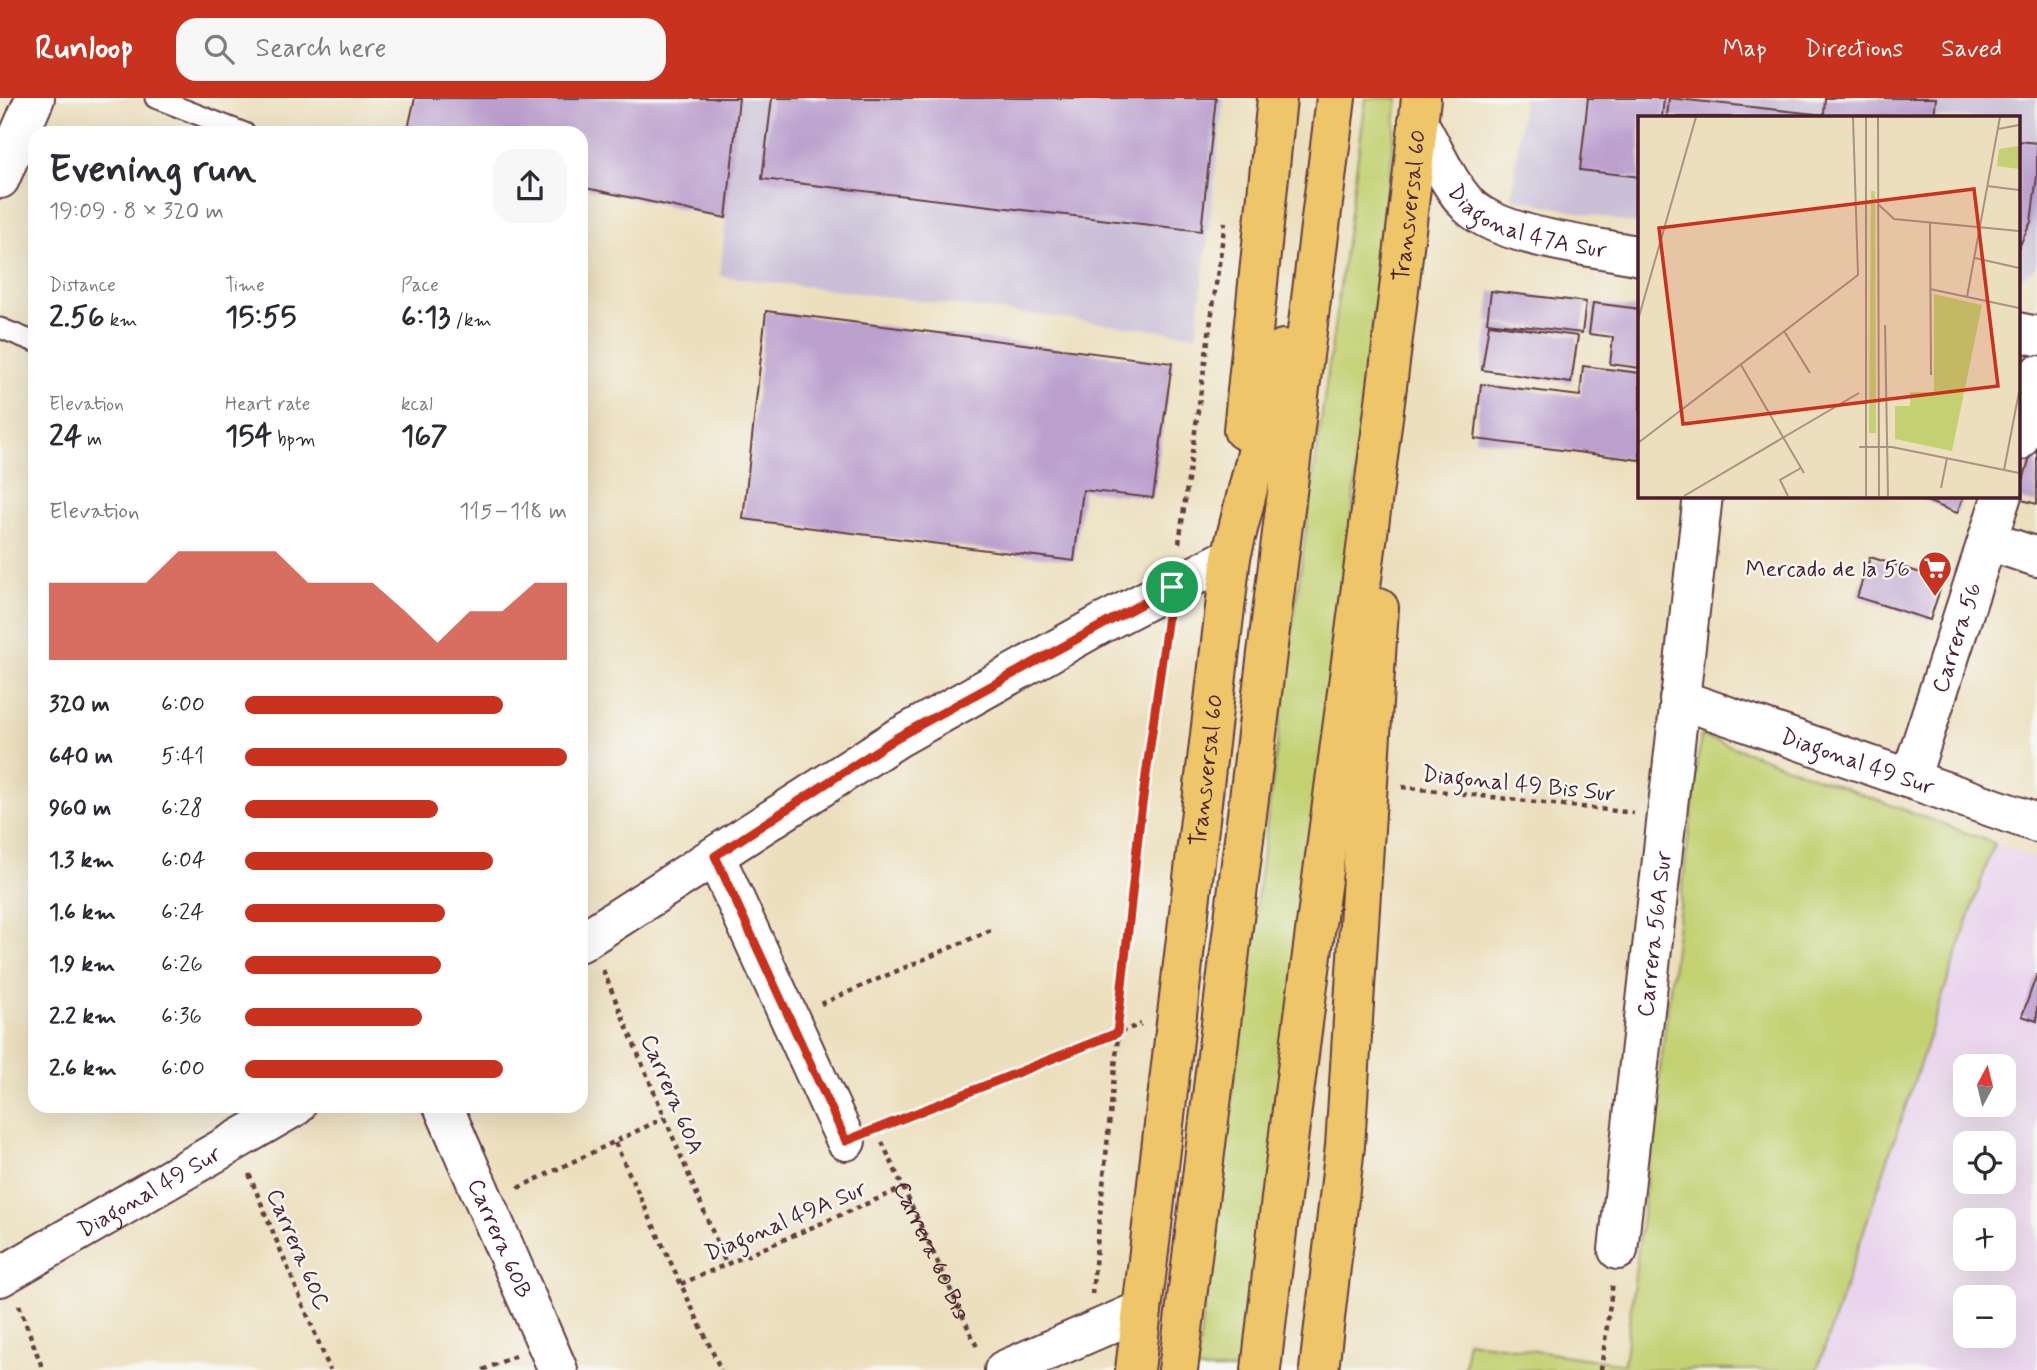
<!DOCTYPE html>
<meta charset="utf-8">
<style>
body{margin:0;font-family:Mynerve,sans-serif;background:#f7f7f7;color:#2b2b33;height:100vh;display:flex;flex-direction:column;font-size:26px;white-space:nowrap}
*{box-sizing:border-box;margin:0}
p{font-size:23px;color:#7c7c81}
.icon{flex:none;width:38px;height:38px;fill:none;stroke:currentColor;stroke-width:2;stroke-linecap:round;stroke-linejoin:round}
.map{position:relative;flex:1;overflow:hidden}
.details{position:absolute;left:28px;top:28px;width:560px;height:987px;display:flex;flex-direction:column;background:#fff;border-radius:21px;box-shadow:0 7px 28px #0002}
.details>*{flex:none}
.needle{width:46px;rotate:7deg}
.tools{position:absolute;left:1953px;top:956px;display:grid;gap:14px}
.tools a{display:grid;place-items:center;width:63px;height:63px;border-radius:14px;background:#fff;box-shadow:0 7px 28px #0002;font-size:35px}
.pin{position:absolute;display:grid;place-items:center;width:60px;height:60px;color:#fff;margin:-30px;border:4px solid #fff;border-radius:50%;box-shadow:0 2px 7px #0007}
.round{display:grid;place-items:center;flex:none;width:74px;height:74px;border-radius:21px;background:#f7f7f7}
.headline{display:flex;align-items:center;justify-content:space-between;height:119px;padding:0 21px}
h1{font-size:38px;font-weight:700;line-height:52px}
.stats{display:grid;grid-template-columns:repeat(3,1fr);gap:10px;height:119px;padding:7px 21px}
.stats div{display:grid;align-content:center}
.stats b{font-size:30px;font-weight:700}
.stats small{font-size:19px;font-weight:400}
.stats p{font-size:19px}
.chart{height:196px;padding:14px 21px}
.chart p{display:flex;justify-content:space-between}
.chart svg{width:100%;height:126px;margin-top:7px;fill:#c8321e;opacity:.7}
ul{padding:0 21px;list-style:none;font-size:23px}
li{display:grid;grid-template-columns:112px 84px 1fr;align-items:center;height:52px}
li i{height:18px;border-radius:9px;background:#c8321e}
header{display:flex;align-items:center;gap:42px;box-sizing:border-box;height:98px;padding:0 35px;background:#c8321e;color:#fff}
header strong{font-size:33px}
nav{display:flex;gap:38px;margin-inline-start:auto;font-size:24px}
.search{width:490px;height:63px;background:#f7f7f7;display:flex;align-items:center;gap:18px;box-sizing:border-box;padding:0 24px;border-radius:21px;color:#7c7c81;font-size:26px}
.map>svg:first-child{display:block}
</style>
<header>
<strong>Runloop</strong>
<div class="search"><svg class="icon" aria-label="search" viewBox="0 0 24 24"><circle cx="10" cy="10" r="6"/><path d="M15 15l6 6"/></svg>Search here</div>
<nav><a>Map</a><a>Directions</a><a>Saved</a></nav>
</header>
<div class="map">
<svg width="2037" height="1272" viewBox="0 0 2037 1272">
<rect width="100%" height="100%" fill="#f6f6f2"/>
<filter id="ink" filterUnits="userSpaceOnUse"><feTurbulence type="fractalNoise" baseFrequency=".0143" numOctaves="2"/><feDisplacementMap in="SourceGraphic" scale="14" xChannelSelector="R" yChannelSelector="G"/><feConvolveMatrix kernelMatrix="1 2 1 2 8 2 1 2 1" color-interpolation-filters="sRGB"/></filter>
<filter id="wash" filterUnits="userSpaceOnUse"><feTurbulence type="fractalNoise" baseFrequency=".00686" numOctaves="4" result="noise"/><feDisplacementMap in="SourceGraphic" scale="28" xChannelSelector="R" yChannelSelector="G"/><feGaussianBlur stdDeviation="1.57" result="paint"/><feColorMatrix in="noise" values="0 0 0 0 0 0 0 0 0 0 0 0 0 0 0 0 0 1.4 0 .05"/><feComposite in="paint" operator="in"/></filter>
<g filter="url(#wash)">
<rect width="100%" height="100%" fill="#ecdfbd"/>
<path fill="#e9d2ed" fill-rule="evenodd" d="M1994,745L2037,761V1272H1817ZM1965,968H2004V1006H1965ZM1965,1045H2004V1083H1965ZM1965,1122H2004V1160H1965ZM1965,1199H2004V1237H1965Z"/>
<g fill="#c9bfd7">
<polygon points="739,0 1224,0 1196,237 720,178"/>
<polygon points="1523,0 2037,0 2037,169 2018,181 2018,19 1640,19 1640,127 1512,100"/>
</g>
<g fill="#c3d173" stroke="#86784f" stroke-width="2">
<polygon points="1366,0 1398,0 1301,874 1246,1272 1196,1272 1289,554"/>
<polygon points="1701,637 1994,745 1817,1272 1465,1272 1467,1243 1624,1266"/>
</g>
<g id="blocks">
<g fill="#bba0ce">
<polygon points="415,0 739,0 726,120 581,89 581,35 407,35"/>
<polygon points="772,0 1216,0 1201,133 762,81"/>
<polygon points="1588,0 1664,0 1662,19 1640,19 1640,79 1580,72"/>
<polygon points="1669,0 1824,17 1825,0 1936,0 1934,19 1667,19"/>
<polygon points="2018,43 2037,45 2037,78 2031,124 2018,151"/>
<polygon points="1491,193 1586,204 1582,235 1487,224"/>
<polygon points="1593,205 1640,211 1640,270 1610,266 1613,239 1589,236"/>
<polygon points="766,213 1172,265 1153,400 1083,392 1074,463 743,421"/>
<polygon points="1489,226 1578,238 1571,285 1482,272"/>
<polygon points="1583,268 1640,275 1640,362 1475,341 1481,286 1580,298"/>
<polygon points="2036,337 2037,337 2037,406 2018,401"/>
<polygon points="1911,397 1964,397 1957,415"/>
<polygon points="1870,459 1943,482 1930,522 1857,499"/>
<polygon points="2037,876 2037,923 2022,918"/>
</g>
</g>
</g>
<g filter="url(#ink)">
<use href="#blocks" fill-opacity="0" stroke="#623c41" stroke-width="2"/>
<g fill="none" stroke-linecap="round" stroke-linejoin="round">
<g stroke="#623c41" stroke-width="23">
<g id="service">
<polyline points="155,0 245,35"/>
<polyline points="0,230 35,244"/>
</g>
</g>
<g stroke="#623c41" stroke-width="42">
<g id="minor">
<path id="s2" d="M1418,24C1434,51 1447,85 1469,108C1502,140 1594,148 1640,158"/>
<polyline points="0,81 35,0"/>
<polyline points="2018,234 2037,238"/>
<polyline points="2018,343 2037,277"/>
<polyline points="1989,443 2037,459"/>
<path id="s3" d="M1679,601L2037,725"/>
<path id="s4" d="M1910,681L2002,397"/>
<polyline points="715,758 846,1043"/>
<polyline points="581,844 896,641 1101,526 1231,459"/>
<path id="s5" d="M443,1008L558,1272"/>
<path id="s6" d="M1618,1152L1703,397"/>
<path id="s7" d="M0,1179L296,1008"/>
<polyline points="1004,1272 1142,1212"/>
</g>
</g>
<g stroke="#623c41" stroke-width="42">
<g id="trunk">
<polyline points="1243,332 1277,0"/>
<path id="s8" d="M1135,1272L1231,459L1283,251"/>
<polyline points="1178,1272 1336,0"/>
<path id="s9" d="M1261,1272C1308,847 1375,425 1421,0"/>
<polyline points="1319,1272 1345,1048 1379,510"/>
</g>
</g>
<g stroke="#623c41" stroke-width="4.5" stroke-dasharray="5 5" stroke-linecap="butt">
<polyline points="1179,445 1225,124"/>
<polyline points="1402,689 1634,715"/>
<polyline points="603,872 726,1166"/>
<polyline points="821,906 991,832"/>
<polyline points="879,1030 1141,926"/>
<path id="s1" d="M882,1044L977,1249"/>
<polyline points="615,1045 721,1272"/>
<polyline points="249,1076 330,1272"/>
<polyline points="518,1090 664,1020"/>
<polyline points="681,1186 903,1090"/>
<polyline points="1092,1196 1140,721 1166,533"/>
<polyline points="19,1207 43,1272"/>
<polyline points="483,1272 515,1258"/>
<polyline points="1601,1272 1613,1184"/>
</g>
<use href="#service" stroke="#fff" stroke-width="19"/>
<use href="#minor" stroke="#fff" stroke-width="38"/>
<use href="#trunk" stroke="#eec569" stroke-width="38"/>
</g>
</g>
<g fill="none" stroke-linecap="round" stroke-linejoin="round" filter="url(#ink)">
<g stroke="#fff" stroke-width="14">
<polygon id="route" points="1172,489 1140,721 1117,935 846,1043 715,758 896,640"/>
</g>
<use href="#route" stroke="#c8321e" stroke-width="9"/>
</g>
<defs>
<g id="supermarket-pin" transform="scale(1.75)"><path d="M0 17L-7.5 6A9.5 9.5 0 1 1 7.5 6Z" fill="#c8321e" stroke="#f6f6f2"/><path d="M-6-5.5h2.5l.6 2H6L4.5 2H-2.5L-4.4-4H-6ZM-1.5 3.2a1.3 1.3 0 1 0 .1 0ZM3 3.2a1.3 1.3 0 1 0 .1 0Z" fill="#fff"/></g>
</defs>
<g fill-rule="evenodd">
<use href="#supermarket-pin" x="1935" y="470"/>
</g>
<g text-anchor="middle" stroke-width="5" stroke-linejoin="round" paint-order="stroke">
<g font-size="23" fill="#4a1f2b" stroke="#f6f6f2">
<text dy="8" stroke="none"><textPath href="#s9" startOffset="1174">Transversal 60</textPath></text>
<text dy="8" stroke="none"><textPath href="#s2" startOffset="159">Diagonal 47A Sur</textPath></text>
<text dy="8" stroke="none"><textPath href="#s4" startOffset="149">Carrera 56</textPath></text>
<text dy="8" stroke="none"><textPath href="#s3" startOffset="189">Diagonal 49 Sur</textPath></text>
<text dy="8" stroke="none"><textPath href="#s8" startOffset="604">Transversal 60</textPath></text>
<text transform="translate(1519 685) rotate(6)" y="8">Diagonal 49 Bis Sur</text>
<text dy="8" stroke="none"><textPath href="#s6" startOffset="318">Carrera 56A Sur</textPath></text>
<text transform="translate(673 996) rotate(67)" y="8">Carrera 60A</text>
<text dy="8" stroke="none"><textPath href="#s7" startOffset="172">Diagonal 49 Sur</textPath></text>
<text transform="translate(785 1122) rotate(-23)" y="8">Diagonal 49A Sur</text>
<text dy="8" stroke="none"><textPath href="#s5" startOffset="144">Carrera 60B</textPath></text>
<text transform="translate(299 1151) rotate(67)" y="8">Carrera 60C</text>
<text dy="8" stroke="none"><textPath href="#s1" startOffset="119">Carrera 60 Bis</textPath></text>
</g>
<g font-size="23" fill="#4a1f2b" stroke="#f6f6f2" text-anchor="end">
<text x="1910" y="478">Mercado de la 56</text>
</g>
</g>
<g transform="translate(1638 18)">
<rect width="382" height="382" fill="#ecdfbd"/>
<path d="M381,30V53L359,50L361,33ZM233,75H237L238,317H231ZM296,178L344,189L314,335L257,323V290H272V276H296Z" fill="#c3d173"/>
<path fill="none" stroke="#ab9283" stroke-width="2" d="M215,1L220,159M228,1V380M240,1L241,380M360,13L381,9M349,70L381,74M241,89L256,103L381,115M292,106L293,259M337,142L381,152M292,173L381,192M329,181L362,1M0,204L58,1M247,209L250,380M146,215L172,257M103,249L166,357M0,327L220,159M221,331H254L381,357M366,354L381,276M303,372L309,342M46,380L221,277M150,380L142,364L163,352"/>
<path fill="#c8321e" fill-opacity="0.15" stroke="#c8321e" stroke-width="3.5" d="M336,73L360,270L45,308L21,112Z"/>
<rect width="382" height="382" fill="none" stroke="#4a1f2b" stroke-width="3.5"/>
</g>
</svg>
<div class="tools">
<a><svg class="needle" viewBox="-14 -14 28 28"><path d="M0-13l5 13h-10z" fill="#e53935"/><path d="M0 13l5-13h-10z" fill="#7c7c81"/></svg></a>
<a><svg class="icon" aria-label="locate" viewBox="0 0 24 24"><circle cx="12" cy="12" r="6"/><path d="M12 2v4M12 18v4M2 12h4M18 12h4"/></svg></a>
<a>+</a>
<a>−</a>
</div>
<div class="pin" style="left:1172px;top:489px;background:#1e9e55"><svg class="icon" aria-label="arrive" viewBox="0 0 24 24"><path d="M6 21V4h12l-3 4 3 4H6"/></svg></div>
<section class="details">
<div class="headline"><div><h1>Evening run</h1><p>19:09 · 8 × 320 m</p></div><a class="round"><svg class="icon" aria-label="share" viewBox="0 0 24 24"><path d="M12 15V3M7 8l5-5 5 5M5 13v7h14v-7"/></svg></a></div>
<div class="stats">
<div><p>Distance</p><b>2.56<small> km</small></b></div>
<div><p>Time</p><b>15:55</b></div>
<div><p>Pace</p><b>6:13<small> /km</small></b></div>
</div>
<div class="stats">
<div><p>Elevation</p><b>24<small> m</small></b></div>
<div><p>Heart rate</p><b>154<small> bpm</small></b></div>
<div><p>kcal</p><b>167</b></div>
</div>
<div class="chart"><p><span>Elevation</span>115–118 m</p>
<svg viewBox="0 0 160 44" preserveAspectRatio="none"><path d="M0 44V17L10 17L20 17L30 17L40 6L50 6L60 6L70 6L80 17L90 17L100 17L110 27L120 38L130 27L140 27L150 17L160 17V44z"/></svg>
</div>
<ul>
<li><b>320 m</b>6:00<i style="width:80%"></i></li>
<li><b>640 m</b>5:41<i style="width:100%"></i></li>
<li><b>960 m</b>6:28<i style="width:60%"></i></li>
<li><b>1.3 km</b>6:04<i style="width:77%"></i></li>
<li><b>1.6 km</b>6:24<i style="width:62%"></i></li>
<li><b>1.9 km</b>6:26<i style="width:61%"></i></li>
<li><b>2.2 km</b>6:36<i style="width:55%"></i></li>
<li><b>2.6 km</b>6:00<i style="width:80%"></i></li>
</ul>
</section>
</div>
